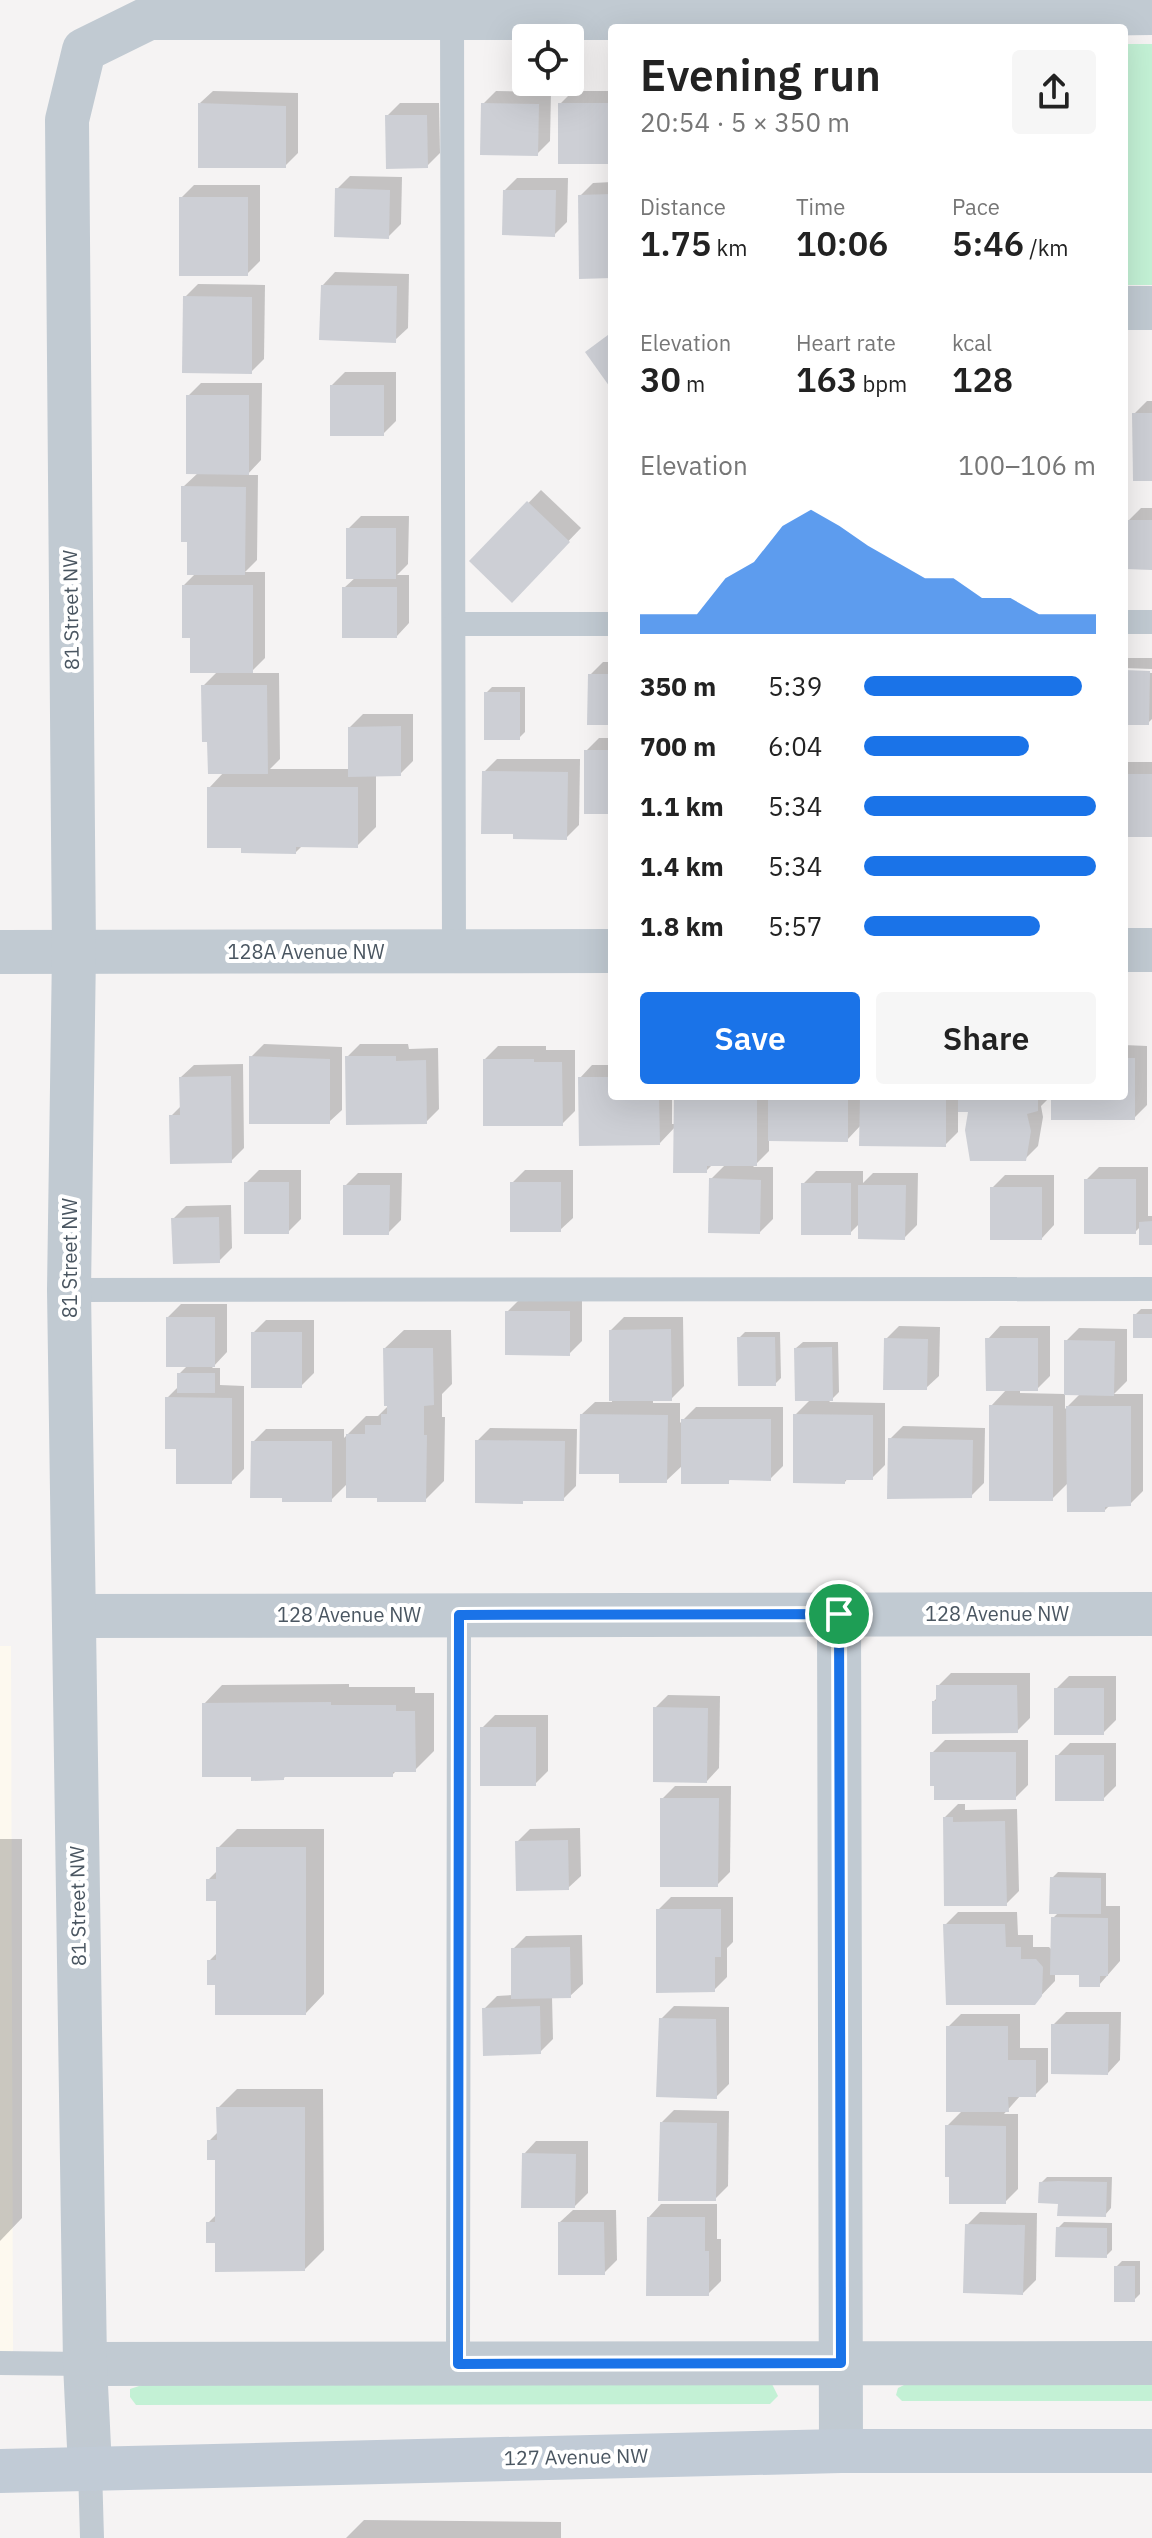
<!DOCTYPE html>
<meta charset="utf-8">
<style>
body{margin:0;font-family:"IBM Plex Sans",sans-serif;background:#f6f6f6;color:#222;height:100vh;display:flex;flex-direction:column;font-size:30px;white-space:nowrap}
*{box-sizing:border-box;margin:0}
p{font-size:26px;color:#767676}
.icon{flex:none;width:44px;height:44px;fill:none;stroke:currentColor;stroke-width:2;stroke-linecap:round;stroke-linejoin:round}
.map{position:relative;flex:1;overflow:hidden}
.panel{position:absolute;left:608px;top:24px;width:520px;height:1076px;display:flex;flex-direction:column;background:#fff;border-radius:8px;box-shadow:0 8px 32px #0002}
.panel>*{flex:none}
.buttons{position:absolute;left:512px;top:24px;display:grid;gap:16px}
.buttons a{display:grid;place-items:center;width:72px;height:72px;border-radius:8px;background:#fff;box-shadow:0 8px 32px #0002;font-size:40px}
.pin{position:absolute;display:grid;place-items:center;width:68px;height:68px;color:#fff;margin:-34px;border:4px solid #fff;border-radius:50%;box-shadow:0 2px 8px #0007}
.round{display:grid;place-items:center;flex:none;width:84px;height:84px;border-radius:8px;background:#f6f6f6}
.summary{display:flex;align-items:center;justify-content:space-between;height:136px;padding:0 32px}
h1{font-size:44px;font-weight:600;line-height:60px}
.metrics{display:grid;grid-template-columns:repeat(3,1fr);gap:12px;height:136px;padding:8px 32px}
.metrics div{display:grid;align-content:center}
.metrics b{font-size:34px;font-weight:600}
.metrics small{font-size:22px;font-weight:400}
.metrics p{font-size:22px}
.chart{height:224px;padding:16px 32px}
.chart p{display:flex;justify-content:space-between}
.chart svg{width:100%;height:144px;margin-top:8px;fill:#1a73e8;opacity:.7}
.primary-button{display:flex;gap:16px;margin-top:auto;padding:16px 32px}
.primary-button a{flex:1;height:92px;border-radius:8px;background:#1a73e8;color:#fff;font-size:32px;font-weight:600;line-height:92px;text-align:center}
.primary-button a+a{background:#f6f6f6;color:#222}
ul{padding:0 32px;list-style:none;font-size:26px}
li{display:grid;grid-template-columns:128px 96px 1fr;align-items:center;height:60px}
li i{height:20px;border-radius:10px;background:#1a73e8}
.map>svg:first-child{display:block}
</style>
<div class="map">
<svg width="1152" height="2538" viewBox="0 0 1152 2538">
<rect width="100%" height="100%" fill="#f5f3f3"/>
<polygon fill="#fdf9ef" points="0,1646 11,1646 13,2353 0,2365"/>
<g fill="#c3f1d5">
<rect x="1124" y="44" width="28" height="241"/>
<polygon points="772,2384 778,2396 770,2404 136,2405 130,2397 130,2389 142,2385"/>
<polygon points="1152,2384 1152,2401 902,2401 896,2395 898,2388 904,2385"/>
</g>
<g fill="#0003">
<polygon points="213,91 298,93 298,153 285,166 200,103"/>
<polygon points="496,91 551,92 550,141 537,154 483,104"/>
<polygon points="573,91 612,91 612,162 560,104"/>
<polygon points="400,103 439,103 440,153 427,166 387,116"/>
<polygon points="350,176 402,177 401,224 388,237 337,189"/>
<polygon points="517,178 568,178 567,222 554,235 505,190"/>
<polygon points="612,182 612,276 580,196 593,183"/>
<polygon points="194,185 260,185 260,261 247,274 181,198"/>
<polygon points="335,272 409,274 408,328 395,340 323,285"/>
<polygon points="198,284 265,285 264,359 251,372 185,297"/>
<polygon points="345,372 396,372 396,421 383,434 332,385"/>
<polygon points="201,383 262,383 261,460 247,475 258,475 257,560 245,572 265,572 265,658 250,673 279,673 280,759 270,769 350,769 350,727 363,714 413,714 413,761 400,774 376,774 376,827 357,846 303,845 296,852 209,788 224,772 203,686 218,671 192,636 184,585 196,573 183,487 198,473 188,396"/>
<polygon points="1147,401 1152,401 1152,479 1134,414"/>
<polygon points="1124,406 1126,406 1124,467"/>
<polygon points="541,490 581,528 512,600 472,561"/>
<polygon points="1124,499 1127,499 1127,522 1141,508 1152,508 1152,568 1128,553 1124,556"/>
<polygon points="361,516 409,516 408,564 397,575 409,575 409,623 397,636 344,588 356,577 348,529"/>
<polygon points="1124,658 1152,658 1152,669 1124,668"/>
<polygon points="603,662 612,662 612,723 590,675"/>
<polygon points="1124,672 1152,673 1152,719 1148,723 1124,723"/>
<polygon points="492,687 525,687 525,732 519,738 486,693"/>
<polygon points="599,738 612,738 612,812 586,751"/>
<polygon points="497,759 580,759 579,825 566,838 484,772"/>
<rect x="1124" y="762" width="28" height="73"/>
<polygon points="264,1044 342,1047 342,1110 329,1122 251,1057"/>
<polygon points="360,1044 408,1044 409,1049 438,1048 439,1109 426,1122 347,1057"/>
<polygon points="1124,1045 1147,1046 1147,1105 1134,1118 1053,1096 1124,1096"/>
<polygon points="498,1046 546,1046 546,1050 575,1050 575,1111 562,1124 485,1059"/>
<polygon points="243,1064 244,1148 231,1161 171,1116 182,1105 181,1077 194,1065"/>
<polygon points="592,1065 612,1065 612,1096 672,1096 672,1124 676,1124 676,1096 1051,1096 1041,1106 1043,1117 1038,1146 1025,1159 970,1110 958,1110 958,1132 945,1145 861,1125 847,1140 769,1139 769,1151 753,1167 773,1167 773,1219 760,1232 711,1179 726,1164 713,1164 706,1171 676,1126 660,1143 580,1078"/>
<polygon points="1099,1167 1148,1167 1148,1216 1152,1216 1152,1243 1141,1226 1135,1232 1086,1180"/>
<polygon points="259,1170 301,1170 301,1219 288,1232 246,1183"/>
<polygon points="525,1170 573,1170 573,1218 560,1230 512,1183"/>
<polygon points="816,1171 863,1171 863,1183 873,1173 918,1173 917,1225 904,1238 860,1223 850,1233 803,1184"/>
<polygon points="358,1173 402,1173 401,1220 388,1233 345,1186"/>
<polygon points="1005,1175 1054,1175 1054,1225 1042,1238 992,1188"/>
<polygon points="231,1205 232,1248 219,1261 173,1219 186,1206"/>
<polygon points="520,1299 582,1299 582,1341 569,1354 507,1312"/>
<polygon points="181,1304 227,1304 227,1352 212,1368 220,1368 220,1385 244,1386 244,1469 231,1482 178,1447 167,1398 179,1386 179,1374 188,1365 168,1317"/>
<polygon points="1141,1309 1152,1309 1152,1336 1135,1315"/>
<polygon points="624,1317 683,1317 684,1386 671,1399 653,1399 653,1403 680,1403 680,1423 696,1407 783,1407 783,1466 770,1479 731,1478 728,1482 683,1465 666,1481 621,1472 582,1414 595,1402 612,1402 611,1330"/>
<polygon points="266,1320 314,1320 314,1373 301,1386 253,1333"/>
<polygon points="899,1326 940,1327 939,1376 926,1388 886,1339"/>
<polygon points="1000,1326 1050,1326 1050,1376 1037,1389 1020,1389 1020,1393 1065,1394 1065,1409 1081,1393 1066,1341 1079,1328 1127,1329 1127,1381 1114,1394 1143,1394 1143,1491 1130,1504 1110,1505 1105,1510 1068,1483 1052,1499 991,1406 1007,1389 988,1339"/>
<polygon points="404,1330 451,1330 452,1384 442,1394 442,1417 445,1417 444,1481 425,1500 380,1496 348,1483 331,1500 253,1442 266,1429 344,1429 344,1438 366,1416 378,1416 390,1404 385,1348"/>
<polygon points="745,1332 780,1332 781,1378 775,1384 739,1338"/>
<polygon points="803,1342 838,1342 839,1392 829,1402 885,1403 885,1465 872,1478 848,1478 845,1482 795,1415 811,1399 796,1348"/>
<polygon points="903,1426 985,1428 984,1483 971,1496 890,1439"/>
<polygon points="490,1428 577,1429 576,1486 563,1499 526,1499 522,1502 477,1441"/>
<polygon points="951,1673 1030,1673 1030,1718 1017,1731 934,1701 938,1697 938,1686"/>
<polygon points="1069,1676 1116,1676 1116,1720 1103,1733 1056,1689"/>
<polygon points="349,1684 349,1687 415,1687 415,1693 434,1693 434,1751 415,1770 397,1770 392,1775 286,1775 284,1778 204,1704 222,1685"/>
<polygon points="668,1695 720,1696 719,1768 707,1781 655,1708"/>
<polygon points="495,1715 548,1715 548,1771 535,1784 482,1728"/>
<polygon points="945,1740 1028,1740 1028,1785 1015,1798 936,1784 932,1753"/>
<polygon points="1070,1743 1116,1743 1116,1786 1103,1799 1057,1756"/>
<polygon points="675,1786 731,1786 730,1872 717,1885 662,1799"/>
<polygon points="958,1804 965,1804 965,1810 1017,1809 1019,1891 1006,1904 945,1817"/>
<polygon points="580,1828 581,1876 568,1888 517,1842 530,1829"/>
<polygon points="237,1829 324,1829 324,1994 306,2013 216,1983 209,1961 218,1952 218,1899 208,1880 218,1870 218,1848"/>
<polygon points="0,1839 22,1839 22,2218 0,2241"/>
<polygon points="1058,1872 1106,1873 1106,1906 1120,1906 1120,1961 1099,1985 1081,1973 1055,1973 1055,1981 1034,2003 945,1925 958,1912 1017,1912 1018,1935 1033,1935 1033,1947 1049,1947 1053,1951 1053,1918 1059,1912 1052,1878"/>
<polygon points="671,1897 733,1897 733,1942 727,1948 727,1977 714,1990 658,1910"/>
<polygon points="582,1935 583,1984 570,1996 552,1997 553,2039 540,2052 484,2009 497,1996 513,1995 513,1949 526,1936"/>
<polygon points="674,2006 729,2007 729,2084 716,2097 661,2019"/>
<polygon points="1066,2012 1121,2012 1120,2060 1108,2073 1053,2025"/>
<polygon points="961,2014 1020,2014 1020,2048 1048,2048 1048,2082 1035,2095 1021,2095 1004,2114 1018,2114 1018,2189 1005,2202 947,2126 963,2110 948,2027"/>
<polygon points="237,2089 323,2089 324,2250 305,2269 208,2223 217,2214 216,2158 209,2141 219,2131 218,2108"/>
<polygon points="674,2110 729,2111 728,2186 715,2199 661,2123"/>
<polygon points="536,2141 588,2141 588,2193 575,2206 524,2154"/>
<polygon points="1047,2177 1112,2177 1111,2208 1105,2215 1060,2202 1041,2183"/>
<polygon points="661,2204 717,2204 717,2239 721,2239 721,2281 708,2294 649,2217"/>
<polygon points="573,2210 616,2210 617,2260 604,2273 560,2222"/>
<polygon points="980,2212 1037,2213 1036,2280 1023,2293 967,2225"/>
<polygon points="1064,2222 1112,2223 1112,2250 1106,2256 1058,2228"/>
<polygon points="1122,2261 1140,2261 1140,2294 1134,2300 1116,2267"/>
<polygon points="364,2520 561,2522 561,2538 346,2538"/>
</g>
<g fill="#cdcfd5">
<polygon points="198,103 286,106 286,168 198,168"/>
<polygon points="481,103 539,104 538,156 480,155"/>
<rect x="558" y="103" width="54" height="61"/>
<polygon points="385,115 427,115 428,168 386,169"/>
<polygon points="335,188 390,190 389,239 334,237"/>
<polygon points="503,190 556,190 555,237 502,235"/>
<polygon points="612,194 612,278 579,279 578,195"/>
<rect x="179" y="197" width="69" height="79"/>
<polygon points="321,285 397,286 396,343 319,340"/>
<polygon points="183,296 252,297 252,374 182,373"/>
<polygon points="612,332 612,390 585,352"/>
<rect x="330" y="385" width="54" height="51"/>
<polygon points="186,395 249,395 249,475 186,474"/>
<polygon points="1132,413 1152,413 1152,481 1133,481"/>
<polygon points="181,486 246,487 245,575 187,575 187,542 181,542"/>
<polygon points="527,501 570,542 512,603 469,561"/>
<polygon points="1126,520 1152,520 1152,570 1125,569"/>
<rect x="346" y="528" width="50" height="51"/>
<polygon points="182,585 253,585 253,673 190,673 190,638 182,638"/>
<rect x="342" y="587" width="55" height="51"/>
<polygon points="1124,670 1150,671 1149,725 1124,725"/>
<polygon points="588,674 612,674 612,725 587,725"/>
<polygon points="201,685 267,685 268,774 208,774 207,742 202,742"/>
<rect x="484" y="692" width="36" height="48"/>
<polygon points="401,726 401,776 348,777 348,727"/>
<rect x="584" y="750" width="28" height="64"/>
<polygon points="482,771 568,772 567,840 513,839 513,834 481,834"/>
<rect x="1124" y="774" width="28" height="63"/>
<polygon points="207,787 358,787 358,848 296,847 296,854 241,853 241,848 207,848"/>
<polygon points="249,1056 330,1059 330,1124 249,1124"/>
<polygon points="345,1056 396,1056 396,1061 426,1060 427,1124 346,1125"/>
<polygon points="1124,1058 1135,1058 1135,1120 1051,1120 1051,1096 1124,1096"/>
<polygon points="483,1059 534,1059 534,1062 562,1062 563,1126 483,1126"/>
<polygon points="231,1076 232,1163 170,1164 169,1115 180,1115 179,1077"/>
<polygon points="578,1077 612,1077 612,1096 659,1096 660,1145 579,1146"/>
<polygon points="674,1096 757,1096 757,1166 707,1166 707,1173 673,1173"/>
<polygon points="768,1096 848,1096 848,1142 768,1141"/>
<polygon points="860,1096 946,1096 946,1147 859,1146"/>
<polygon points="958,1096 1038,1096 1038,1111 1027,1114 1031,1131 1026,1161 970,1161 965,1130 968,1112 958,1112"/>
<polygon points="709,1178 761,1180 760,1234 708,1233"/>
<rect x="1084" y="1179" width="52" height="55"/>
<rect x="244" y="1182" width="45" height="52"/>
<rect x="510" y="1182" width="51" height="50"/>
<rect x="801" y="1183" width="50" height="52"/>
<polygon points="343,1185 390,1185 389,1235 343,1235"/>
<polygon points="858,1185 906,1185 905,1240 858,1239"/>
<rect x="990" y="1187" width="52" height="53"/>
<polygon points="219,1217 220,1263 173,1264 171,1218"/>
<polygon points="1152,1221 1152,1245 1139,1245 1139,1222"/>
<polygon points="505,1311 570,1311 570,1356 505,1355"/>
<rect x="1133" y="1314" width="19" height="24"/>
<rect x="166" y="1317" width="49" height="50"/>
<polygon points="671,1329 672,1401 609,1401 609,1330"/>
<rect x="251" y="1332" width="51" height="56"/>
<polygon points="737,1337 775,1337 776,1386 738,1386"/>
<polygon points="884,1338 928,1339 927,1390 883,1390"/>
<polygon points="985,1338 1038,1338 1038,1391 986,1391"/>
<polygon points="1064,1340 1115,1341 1114,1396 1064,1395"/>
<polygon points="832,1347 833,1401 795,1401 794,1348"/>
<polygon points="383,1348 433,1348 434,1405 424,1406 424,1435 427,1435 426,1502 377,1502 377,1498 346,1498 346,1434 365,1434 365,1425 381,1425 381,1414 387,1414 387,1406 384,1406"/>
<rect x="177" y="1373" width="38" height="20"/>
<polygon points="165,1397 232,1398 232,1484 176,1484 176,1449 165,1449"/>
<polygon points="989,1405 1053,1406 1053,1501 989,1501"/>
<polygon points="1066,1406 1131,1406 1131,1506 1105,1507 1105,1512 1067,1512"/>
<polygon points="580,1414 668,1415 667,1483 619,1483 619,1474 579,1474"/>
<polygon points="793,1414 873,1415 873,1480 845,1480 845,1484 793,1483"/>
<polygon points="681,1419 771,1419 771,1481 729,1480 729,1484 681,1484"/>
<polygon points="888,1438 973,1440 972,1498 887,1499"/>
<polygon points="475,1440 565,1441 564,1501 523,1501 523,1504 475,1503"/>
<polygon points="251,1441 332,1441 332,1502 282,1502 282,1498 250,1498"/>
<polygon points="936,1685 1017,1685 1018,1733 932,1734 932,1701 936,1701"/>
<rect x="1054" y="1688" width="50" height="47"/>
<polygon points="331,1702 331,1705 396,1705 396,1711 415,1711 416,1772 393,1772 393,1777 284,1777 284,1780 251,1781 251,1777 202,1777 202,1703"/>
<polygon points="653,1707 708,1708 707,1783 653,1782"/>
<rect x="480" y="1727" width="56" height="59"/>
<polygon points="930,1752 1016,1752 1016,1800 934,1800 934,1786 930,1786"/>
<rect x="1055" y="1755" width="49" height="46"/>
<polygon points="660,1798 719,1798 718,1887 660,1887"/>
<polygon points="943,1817 953,1817 953,1822 1005,1821 1007,1906 944,1906"/>
<polygon points="568,1840 569,1890 516,1891 515,1841"/>
<polygon points="216,1847 306,1847 306,2015 215,2015 215,1985 207,1985 207,1960 216,1960 216,1901 206,1901 206,1879 216,1879"/>
<polygon points="1050,1877 1101,1878 1101,1914 1049,1914"/>
<polygon points="656,1909 721,1909 721,1957 715,1957 715,1992 656,1993"/>
<polygon points="1051,1917 1108,1918 1108,1976 1100,1976 1100,1987 1079,1987 1079,1975 1050,1975"/>
<polygon points="943,1924 1005,1924 1006,1947 1021,1947 1021,1959 1036,1959 1043,1967 1042,1996 1035,2005 946,2005"/>
<polygon points="570,1947 571,1998 511,1999 511,1948"/>
<polygon points="540,2006 541,2054 483,2056 482,2008"/>
<polygon points="659,2018 716,2019 717,2099 656,2097"/>
<polygon points="1051,2024 1109,2024 1108,2075 1051,2074"/>
<polygon points="946,2026 1008,2026 1008,2060 1036,2060 1036,2097 1008,2097 1009,2112 946,2112"/>
<polygon points="216,2107 305,2107 305,2271 215,2272 215,2243 206,2243 206,2222 215,2222 215,2160 207,2160 207,2140 217,2140"/>
<polygon points="660,2122 717,2123 716,2201 658,2201"/>
<polygon points="945,2125 1006,2126 1006,2204 949,2204 949,2177 945,2177"/>
<polygon points="522,2153 576,2154 575,2208 521,2208"/>
<polygon points="1058,2181 1107,2182 1106,2217 1057,2216 1058,2204 1038,2203 1039,2182"/>
<polygon points="647,2217 705,2217 705,2251 709,2251 709,2296 646,2296"/>
<polygon points="558,2222 604,2222 605,2275 558,2275"/>
<polygon points="965,2224 1025,2225 1023,2295 963,2293"/>
<polygon points="1056,2227 1107,2228 1107,2258 1055,2257"/>
<rect x="1114" y="2266" width="21" height="36"/>
</g>
<g fill="none" stroke-linecap="round" stroke-linejoin="round">
<g stroke="#c1cad2" stroke-width="24">
<polyline points="452,17 454,951"/>
<polyline points="1124,622 1152,622"/>
<polyline points="455,624 612,624"/>
<polyline points="69,1290 1152,1289"/>
<polyline points="0,2363 85,2364"/>
<polyline points="458,2364 459,1615"/>
<polyline points="90,2468 92,2538"/>
</g>
<g stroke="#c1cad2" stroke-width="44">
<polyline points="1124,308 1152,308"/>
<polyline points="1124,950 1152,950"/>
<polyline points="0,952 612,951"/>
<polyline points="839,1614 841,2451"/>
<polyline points="74,1616 1152,1614"/>
<polyline points="85,2364 1152,2363"/>
<polyline points="90,2468 85,2364 69,1290 74,952 67,120 84,50 149,18 766,18 1152,13"/>
</g>
<polyline stroke="#c1cbd6" stroke-width="44" points="0,2471 841,2451 1152,2451"/>
</g>
<g fill="none" stroke-linecap="round" stroke-linejoin="round">
<g stroke="#fff" stroke-width="16">
<polygon id="route" points="839,1614 841,2363 458,2364 459,1615"/>
</g>
<use href="#route" stroke="#1a73e8" stroke-width="10"/>
</g>
<g text-anchor="middle" stroke-width="8" stroke-linejoin="round" paint-order="stroke">
<g font-size="20" fill="#4a5661" stroke="#fff">
<text transform="translate(71 610) rotate(-91)" y="7">81 Street NW</text>
<text x="306" y="959">128A Avenue NW</text>
<text transform="translate(70 1258) rotate(-90)" y="7">81 Street NW</text>
<text x="997" y="1621">128 Avenue NW</text>
<text x="349" y="1622">128 Avenue NW</text>
<text transform="translate(78 1906) rotate(-91)" y="7">81 Street NW</text>
<text transform="translate(576 2457) rotate(-1)" y="7">127 Avenue NW</text>
</g>
</g>
</svg>
<div class="buttons">
<a><svg class="icon" aria-label="locate" viewBox="0 0 24 24"><circle cx="12" cy="12" r="6"/><path d="M12 2v4M12 18v4M2 12h4M18 12h4"/></svg></a>
</div>
<div class="pin" style="left:839px;top:1614px;background:#1e9e55"><svg class="icon" aria-label="arrive" viewBox="0 0 24 24"><path d="M6 21V4h12l-3 4 3 4H6"/></svg></div>
<section class="panel">
<div class="summary"><div><h1>Evening run</h1><p>20:54 · 5 × 350 m</p></div><a class="round"><svg class="icon" aria-label="share" viewBox="0 0 24 24"><path d="M12 15V3M7 8l5-5 5 5M5 13v7h14v-7"/></svg></a></div>
<div class="metrics">
<div><p>Distance</p><b>1.75<small> km</small></b></div>
<div><p>Time</p><b>10:06</b></div>
<div><p>Pace</p><b>5:46<small> /km</small></b></div>
</div>
<div class="metrics">
<div><p>Elevation</p><b>30<small> m</small></b></div>
<div><p>Heart rate</p><b>163<small> bpm</small></b></div>
<div><p>kcal</p><b>128</b></div>
</div>
<div class="chart"><p><span>Elevation</span>100–106 m</p>
<svg viewBox="0 0 160 44" preserveAspectRatio="none"><path d="M0 44V38L10 38L20 38L30 27L40 22L50 11L60 6L70 11L80 17L90 22L100 27L110 27L120 33L130 33L140 38L150 38L160 38V44z"/></svg>
</div>
<ul>
<li><b>350 m</b>5:39<i style="width:94%"></i></li>
<li><b>700 m</b>6:04<i style="width:71%"></i></li>
<li><b>1.1 km</b>5:34<i style="width:100%"></i></li>
<li><b>1.4 km</b>5:34<i style="width:100%"></i></li>
<li><b>1.8 km</b>5:57<i style="width:76%"></i></li>
</ul>
<div class="primary-button"><a>Save</a><a>Share</a></div>
</section>
</div>
